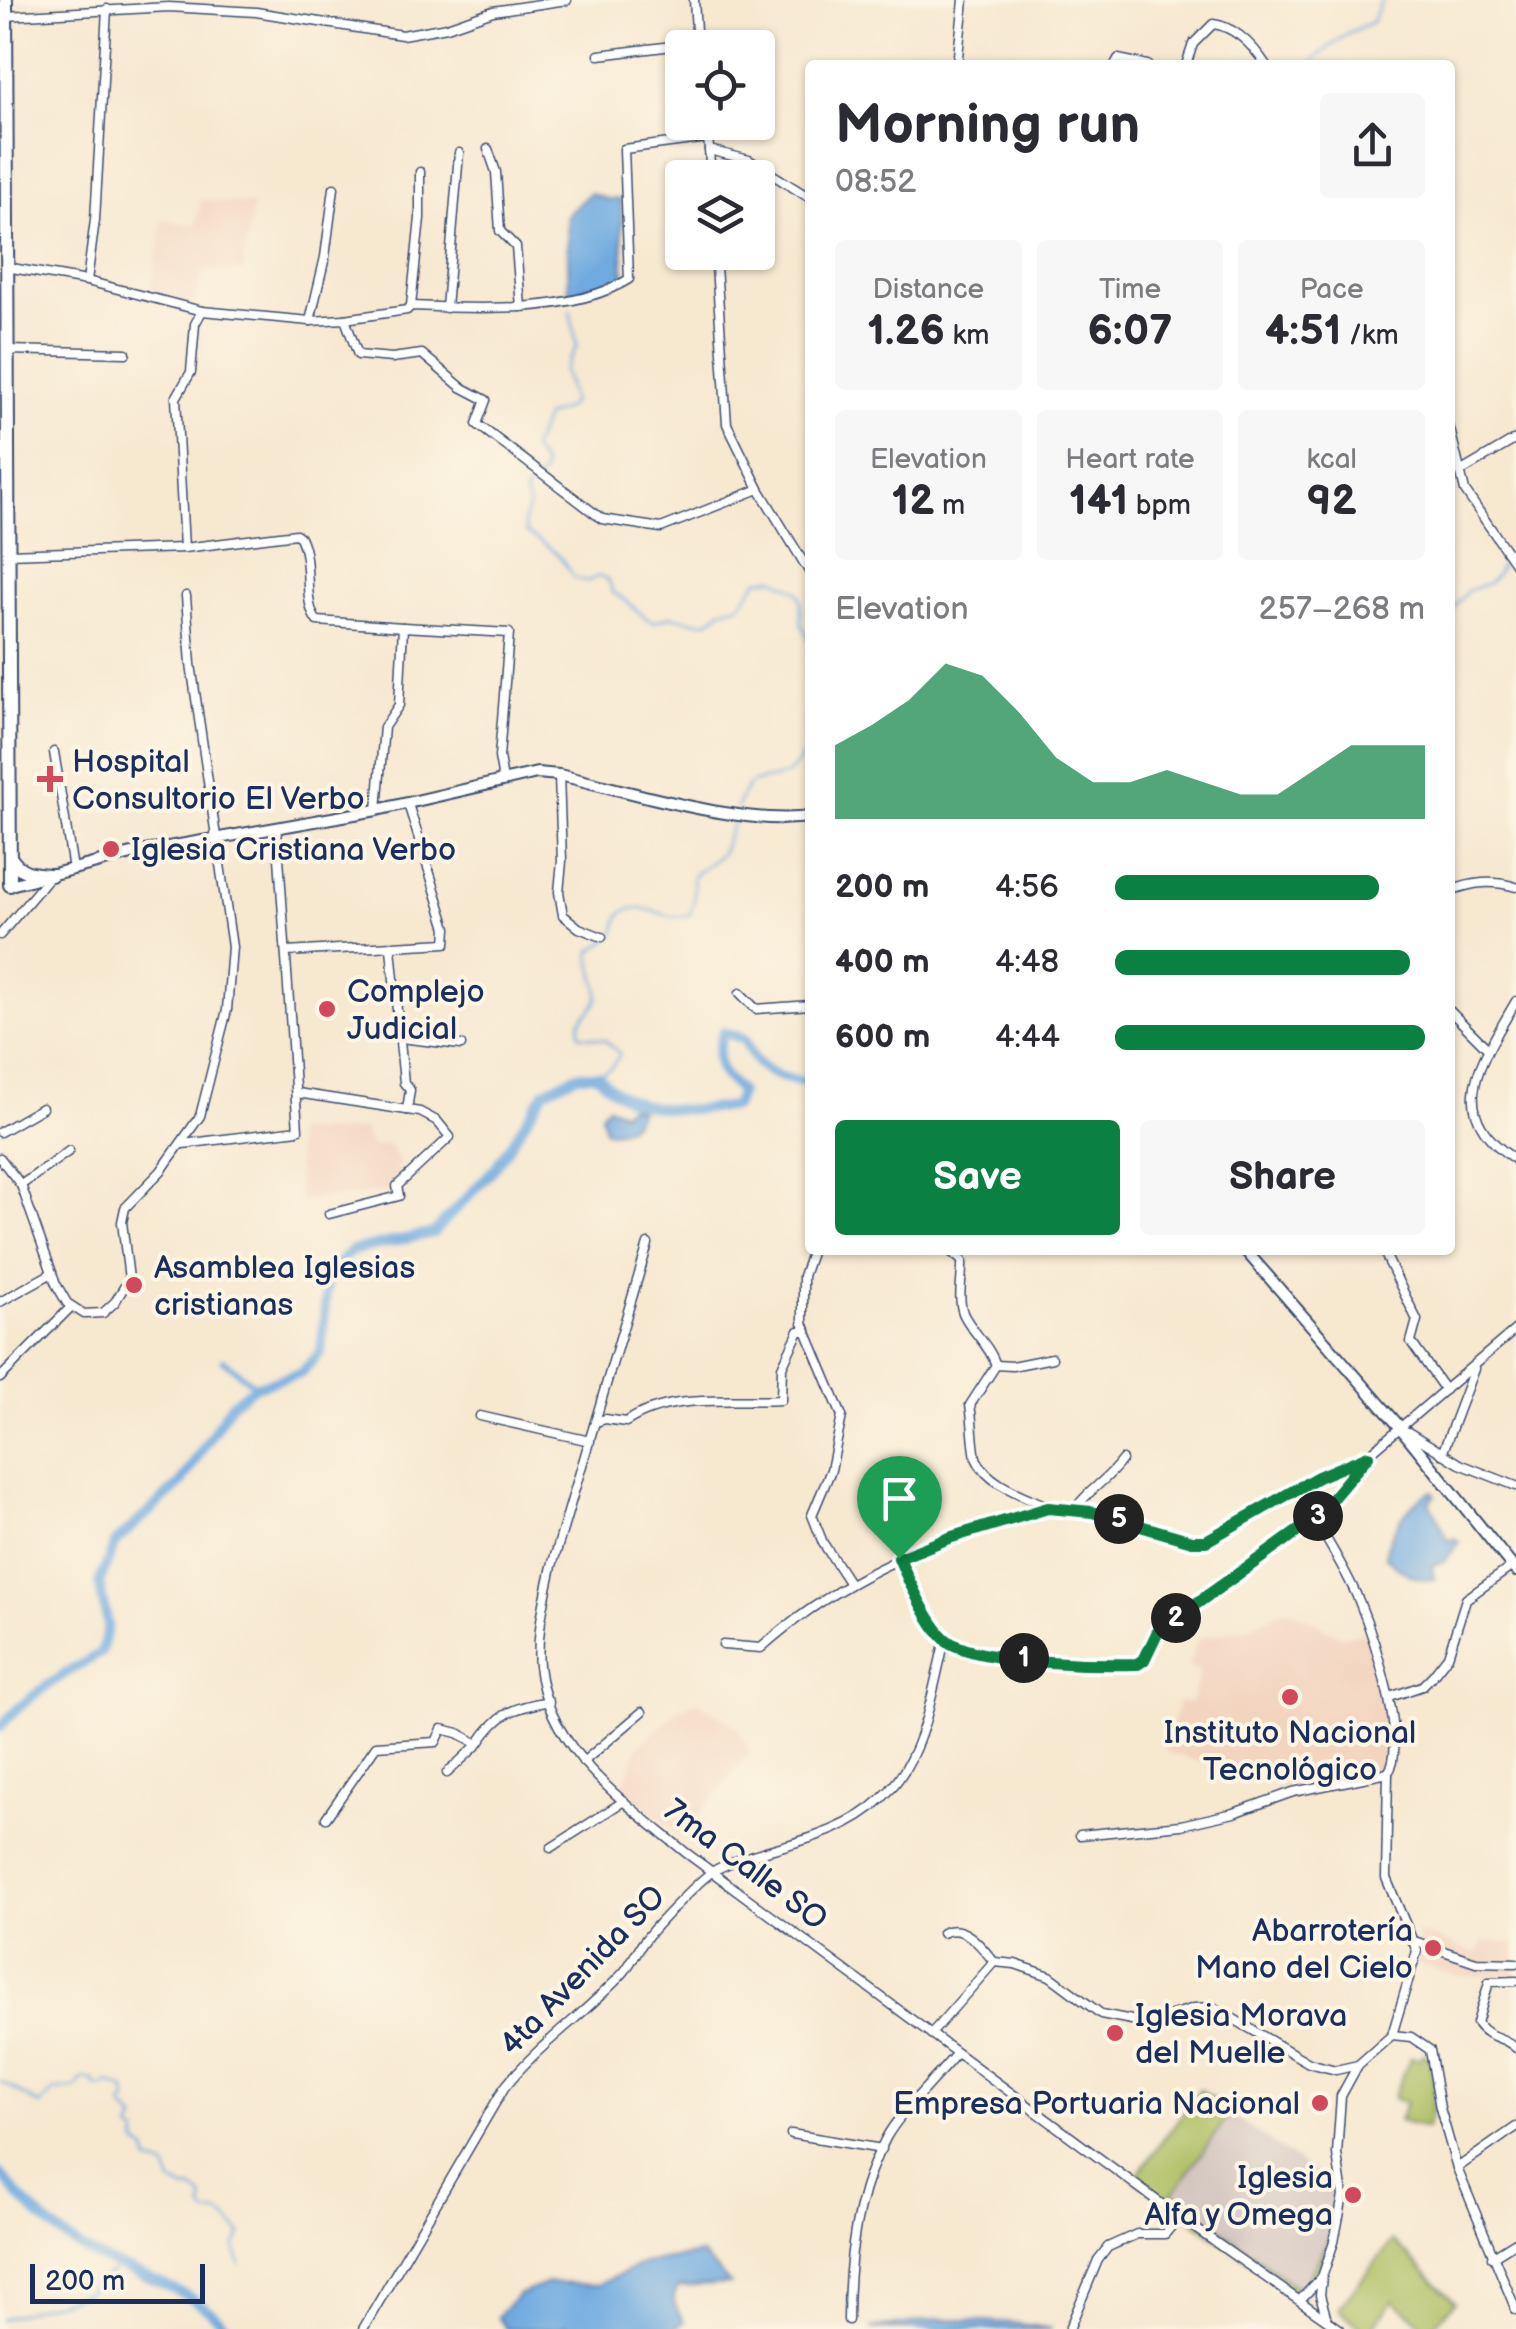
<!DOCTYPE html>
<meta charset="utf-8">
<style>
body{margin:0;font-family:"Balsamiq Sans",sans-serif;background:#f7f7f7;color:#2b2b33;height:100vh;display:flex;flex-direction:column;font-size:38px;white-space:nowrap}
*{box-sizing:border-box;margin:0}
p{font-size:32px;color:#7c7c81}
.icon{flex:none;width:55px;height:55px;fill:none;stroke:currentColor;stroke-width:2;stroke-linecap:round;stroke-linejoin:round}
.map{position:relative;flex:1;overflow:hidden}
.drawer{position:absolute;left:805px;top:60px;width:650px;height:1195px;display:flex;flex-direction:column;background:#fff;border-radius:10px;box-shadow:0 2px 8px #0004}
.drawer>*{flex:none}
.fabs{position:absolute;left:665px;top:30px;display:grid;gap:20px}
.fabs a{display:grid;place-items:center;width:110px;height:110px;border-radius:10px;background:#fff;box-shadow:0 2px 8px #0004;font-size:50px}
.scale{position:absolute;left:30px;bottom:25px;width:175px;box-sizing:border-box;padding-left:10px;border:5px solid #1b2f5e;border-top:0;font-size:28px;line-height:35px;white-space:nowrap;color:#1b2f5e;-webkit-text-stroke:8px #fcf5e5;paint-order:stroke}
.pin{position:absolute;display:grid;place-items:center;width:85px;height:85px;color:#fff;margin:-102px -42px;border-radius:50% 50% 50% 0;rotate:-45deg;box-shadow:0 0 10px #0007}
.pin .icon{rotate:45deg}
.km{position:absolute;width:50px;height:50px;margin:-25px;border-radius:50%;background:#222;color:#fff;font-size:28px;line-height:50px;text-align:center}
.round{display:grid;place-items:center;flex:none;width:105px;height:105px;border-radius:10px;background:#f7f7f7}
.overview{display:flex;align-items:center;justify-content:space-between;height:170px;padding:0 30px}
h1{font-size:55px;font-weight:700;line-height:75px}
.stats{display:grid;grid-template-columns:repeat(3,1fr);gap:15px;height:170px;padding:10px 30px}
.stats div{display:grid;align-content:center;border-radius:10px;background:#f7f7f7;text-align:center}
.stats b{font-size:42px;font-weight:700}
.stats small{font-size:28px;font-weight:400}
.stats p{font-size:28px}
.chart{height:280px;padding:20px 30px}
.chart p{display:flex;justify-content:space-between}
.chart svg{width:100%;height:180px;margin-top:10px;fill:#0b8043;opacity:.7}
.cta{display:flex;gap:20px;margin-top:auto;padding:20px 30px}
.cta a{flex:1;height:115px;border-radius:10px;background:#0b8043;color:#fff;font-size:40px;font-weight:700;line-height:115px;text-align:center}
.cta a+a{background:#f7f7f7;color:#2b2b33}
ul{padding:0 30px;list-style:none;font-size:32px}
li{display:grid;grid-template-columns:160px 120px 1fr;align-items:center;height:75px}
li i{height:25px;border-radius:12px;background:#0b8043}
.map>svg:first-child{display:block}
</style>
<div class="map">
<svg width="1516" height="2329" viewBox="0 0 1516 2329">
<rect width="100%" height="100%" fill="#fcf5e5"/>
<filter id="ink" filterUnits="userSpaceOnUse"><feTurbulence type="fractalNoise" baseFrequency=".01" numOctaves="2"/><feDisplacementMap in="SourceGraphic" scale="20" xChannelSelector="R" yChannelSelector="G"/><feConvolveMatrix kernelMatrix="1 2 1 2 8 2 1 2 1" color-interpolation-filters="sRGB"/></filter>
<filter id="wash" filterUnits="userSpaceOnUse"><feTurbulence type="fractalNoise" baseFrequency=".0048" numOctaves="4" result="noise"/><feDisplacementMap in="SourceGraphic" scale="40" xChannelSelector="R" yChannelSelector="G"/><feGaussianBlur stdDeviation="2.25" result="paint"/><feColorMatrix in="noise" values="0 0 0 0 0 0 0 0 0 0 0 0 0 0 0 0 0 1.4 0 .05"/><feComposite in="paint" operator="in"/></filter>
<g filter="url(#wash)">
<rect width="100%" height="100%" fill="#f7e8d0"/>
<g fill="#f3d4bf">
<polygon points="201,199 253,205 243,271 204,270 194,303 150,295 163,220 196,225"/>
<polygon points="364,1130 370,1146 389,1145 399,1160 400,1190 299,1201 294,1132"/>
<polygon points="1287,1608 1341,1636 1368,1632 1390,1712 1390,1763 1380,1772 1290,1787 1165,1752 1178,1702 1191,1703 1200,1672 1188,1666 1198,1638 1248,1628"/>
<polygon points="698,1701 736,1726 750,1751 683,1835 621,1791 638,1746 679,1709"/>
<polygon points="1417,1931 1477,1954 1484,1941 1516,1944 1516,1976 1461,1977 1418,1965"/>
</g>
<polygon fill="#cfc0bb" points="1228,2112 1336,2188 1337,2208 1330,2239 1302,2290 1170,2193"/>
<g fill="#adbe61" stroke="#647660" stroke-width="2.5">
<path d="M1423,2054L1428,2056C1435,2080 1437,2106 1426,2128L1399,2121L1406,2103L1393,2098L1411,2057L1419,2059Z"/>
<polygon points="1200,2090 1231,2112 1173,2193 1298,2289 1302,2288 1331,2238 1319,2273 1300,2297 1134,2179"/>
<polygon points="1393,2241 1455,2302 1430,2329 1422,2329 1422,2324 1393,2301 1371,2329 1362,2329 1338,2308"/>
</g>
<g fill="#6faae0" stroke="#456c9f" stroke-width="2.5">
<polygon points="590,193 609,200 619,199 621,203 624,277 606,287 583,288 579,294 569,295 567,215"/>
<path d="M608,1106L622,1112L629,1106L640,1109C632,1130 624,1130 605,1131L601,1114Z"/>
<path d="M1433,1491L1435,1495L1429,1502C1439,1514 1441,1530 1449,1541L1454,1538L1460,1542L1444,1561L1435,1564L1432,1568L1434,1579C1417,1582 1397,1569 1385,1556C1390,1531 1409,1501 1433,1491Z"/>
<path d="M701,2254L730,2284L679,2287C668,2299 677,2310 684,2322L674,2329H568L566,2325L558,2329H506L497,2317L518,2295L548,2283L598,2285L644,2263Z"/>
<polygon points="939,2319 1013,2323 1052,2329 871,2329"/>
</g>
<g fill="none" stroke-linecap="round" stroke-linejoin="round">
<g stroke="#6faae0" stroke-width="2.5">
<polyline points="1312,65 1316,58 1346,34 1372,22 1382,0"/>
<path d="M570,310L577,346L564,370L572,402L567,408L545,417L532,450L543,465V474L524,492L529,505L524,521L526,533C552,548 560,554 575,579L589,581L598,576L608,579L613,593C631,600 636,614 653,622L672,616L698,622L709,621L721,610L740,605L758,580L774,578L796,590L801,598V623L810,642"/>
<polyline points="1450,613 1467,591 1489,583 1495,577 1506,555"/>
<polyline points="810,713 805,724 810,740"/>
<path d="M737,808C748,772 760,784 787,775L810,748"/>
<path d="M598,1075L612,1067L620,1054L605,1040L580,1035C576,1014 590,1016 597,1001C602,991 591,965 590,953C598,944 609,943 615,932C619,924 616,915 625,911C646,900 670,925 690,914L694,900L693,876L721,854L734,820"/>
<path d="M0,2081L40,2105L54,2091L77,2088L82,2079L94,2081L96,2087L102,2088L108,2083L125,2090L127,2101L122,2107L135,2119L131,2130L137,2133V2144L146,2150L149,2162L166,2167L172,2183L187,2190L192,2189L203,2197V2209L207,2214C226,2211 229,2222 241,2234L235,2248L240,2264"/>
<polyline points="0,2319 84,2294 119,2266"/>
</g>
<polyline stroke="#6faae0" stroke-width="6" points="223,1360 256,1386"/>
<g stroke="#6faae0" stroke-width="10">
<path d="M0,1727C27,1695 65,1673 101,1653L108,1625L99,1583L115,1543L181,1483L232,1403L256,1386L301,1373L321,1352L328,1272L351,1251L433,1233L495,1168L545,1091L577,1075H598C631,1116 686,1111 734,1107L740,1092C716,1068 714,1065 723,1032L745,1039C755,1073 777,1078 810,1083"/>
<path d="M0,2173C21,2202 61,2239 93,2255C139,2277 196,2289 228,2329"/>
</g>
</g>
</g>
<g filter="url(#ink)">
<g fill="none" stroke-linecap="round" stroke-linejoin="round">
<g stroke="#3c4b6f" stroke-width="11">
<g id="minor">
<polyline points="694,0 697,45"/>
<polyline points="6,16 169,7 256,12 402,35 447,27 493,11 567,0"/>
<polyline points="599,55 697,43"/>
<polyline points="957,65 964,0"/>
<polyline points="1115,65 1118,59 1147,65"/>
<path d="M1186,65L1193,44L1213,24C1236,27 1254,47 1266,65"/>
<polyline points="707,122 711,178"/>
<polyline points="488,149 496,172 500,231 516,247 521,307"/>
<polyline points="709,150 749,160 810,198"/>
<polyline points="715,252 727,424 759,489 810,573"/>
<polyline points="6,267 87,281 202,311 310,321 345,319 358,355 392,358 422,354 461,387 486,400 477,424 602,519 661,528 759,489"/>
<polyline points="87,281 95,220 107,9"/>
<polyline points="411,306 420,218 420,172"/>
<polyline points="446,308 459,153"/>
<path d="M345,319L407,310L411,306C473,309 574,314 629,279L624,149L708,138"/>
<polyline points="310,321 325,257 334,188"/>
<polyline points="7,350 126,353"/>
<polyline points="1450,429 1465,491 1516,565"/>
<polyline points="1460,472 1516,439"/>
<polyline points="184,548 176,398 191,372 195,324 202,311"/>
<path d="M8,554L184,548L296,534L300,537C313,563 302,602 317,621L403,627L399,705L384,727L377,810"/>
<polyline points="403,627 509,633 499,757 503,780"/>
<polyline points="54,752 73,869"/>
<polyline points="559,775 562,861 559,892 563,915 579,928 602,937"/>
<path d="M1450,891C1473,882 1492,880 1516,887"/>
<polyline points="0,935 51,875"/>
<polyline points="391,948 404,1083 410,1090 407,1110"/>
<polyline points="286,952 446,943 447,928 408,804"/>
<polyline points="740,993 756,1009 810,1005"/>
<path d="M1516,1001C1482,1061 1441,1112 1516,1160"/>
<polyline points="1450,1011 1488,1049"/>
<polyline points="400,1038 461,1045"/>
<polyline points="297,1093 420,1112 437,1121 450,1137 397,1186 399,1196 329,1214"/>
<polyline points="0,1132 42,1108"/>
<polyline points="183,1144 298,1130 277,829"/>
<polyline points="0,1158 21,1185 56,1284 67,1303 84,1314 103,1313 115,1302 129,1279 122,1222 125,1208 161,1171 200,1116 227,1010 232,947 191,664 186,596"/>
<polyline points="21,1185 69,1151"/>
<path d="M648,1244L552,1566C545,1599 536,1633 539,1666C548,1751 626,1803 685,1852L1179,2217L1340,2329"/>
<polyline points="812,1250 803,1276 803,1323 842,1416 831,1470 812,1515 823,1543 850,1584"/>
<path d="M949,1250L962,1261C963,1278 956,1302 965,1317C975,1335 989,1345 996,1365"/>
<polyline points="1383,1250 1417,1320 1411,1342 1445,1390"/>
<polyline points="0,1302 52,1273"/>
<polyline points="0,1378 71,1307"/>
<polyline points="480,1416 590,1441"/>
<path d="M596,1422L605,1419L626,1422C670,1392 731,1403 781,1400L782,1367L799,1331H806"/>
<polyline points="1408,1432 1460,1464 1516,1486"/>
<polyline points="1442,1454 1474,1369"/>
<path d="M1049,1507C1026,1496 988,1485 977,1460C973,1452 973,1419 970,1405L996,1365L1012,1366L1052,1358"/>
<path d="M1075,1509C1088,1490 1109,1479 1122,1460"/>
<path d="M1315,1519C1330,1546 1347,1572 1359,1601C1373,1635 1409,1743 1388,1773L1386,1878L1417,1951L1392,2035L1358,2065L1341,2096L1337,2154L1343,2196L1334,2242L1322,2277L1320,2295L1326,2316"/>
<path d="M899,1558C908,1580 928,1623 945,1639C973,1664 1098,1665 1137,1664L1144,1661L1158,1631L1315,1519L1368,1455L1516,1329"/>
<path d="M723,1645L761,1648C829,1587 909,1549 997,1523C1013,1518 1032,1509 1049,1507C1100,1502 1151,1532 1199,1542L1318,1477L1366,1456"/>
<polyline points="1390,1697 1422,1686 1433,1675 1448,1656 1466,1599 1511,1567"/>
<polyline points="583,1762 642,1712"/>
<polyline points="447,1773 478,1744"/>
<path d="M326,1818L376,1746L436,1742L442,1729L458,1733L478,1744C499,1712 513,1708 549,1701"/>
<polyline points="1080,1835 1181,1825 1234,1813 1293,1792 1388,1773"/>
<polyline points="551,1848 624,1801"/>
<path d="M942,1933C964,1922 982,1947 994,1962"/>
<polyline points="1414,1941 1476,1962 1516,1963"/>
<path d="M1516,1981L1489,1982L1477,2023C1489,2040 1503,2035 1516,2048"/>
<polyline points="931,2034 994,1962 1015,1964 1050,1976 1101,2014 1147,2023 1194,2008 1213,2007 1309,2063 1336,2070 1358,2065"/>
<polyline points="1392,2035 1411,2037 1430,2050 1440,2108 1457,2168 1516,2310"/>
<polyline points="791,2134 882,2149"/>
<polyline points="1457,2168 1516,2127"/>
<polyline points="1492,2257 1516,2242"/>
<polyline points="1300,2300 1321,2278"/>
<path d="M848,2320C848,2260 856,2192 886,2138C898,2115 937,2077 956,2054"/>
<polyline points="1070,2327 1098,2260 1108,2247 1137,2234 1165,2234 1179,2217"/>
<path d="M363,2329L504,2088C538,2044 586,2014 624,1972C632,1962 637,1950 645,1940C654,1927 702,1877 715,1870C743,1855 785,1847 816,1836C918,1801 923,1732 945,1639"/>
</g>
</g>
<g stroke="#3c4b6f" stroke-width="14">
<g id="major">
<path d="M10,885L140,852L377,810L537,773L559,775C630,791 738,826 810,817"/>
<polyline points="1245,1250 1400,1427 1516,1571"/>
</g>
</g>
<g stroke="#3c4b6f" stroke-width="16">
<g id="highway">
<polyline points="6,0 10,885"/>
<path d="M10,857C21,874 33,874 51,875"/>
</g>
</g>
<use href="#minor" stroke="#fff" stroke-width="8"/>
<use href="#major" stroke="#fff" stroke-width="10"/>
<use href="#highway" stroke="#fff" stroke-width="12"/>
</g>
</g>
<g fill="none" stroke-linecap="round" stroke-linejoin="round" filter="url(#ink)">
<g stroke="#fff" stroke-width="20">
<path id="route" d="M1368,1456L1315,1519L1158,1631L1144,1660L1138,1664C1098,1665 973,1664 945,1639C928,1623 908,1580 899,1558L952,1537L1048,1508L1092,1512L1192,1541H1206L1318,1477Z"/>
</g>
<use href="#route" stroke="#0b8043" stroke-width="12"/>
</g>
<g fill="#d1495b" stroke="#fcf5e5" stroke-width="4">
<path d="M45 764h10v10h10v10h-10v10h-10v-10h-10v-10h10z"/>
<circle cx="111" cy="849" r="10"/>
<circle cx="327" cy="1009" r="10"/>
<circle cx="134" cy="1285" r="10"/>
<circle cx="1290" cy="1697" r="10"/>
<circle cx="1433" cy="1948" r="10"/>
<circle cx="1115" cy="2033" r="10"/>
<circle cx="1320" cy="2103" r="10"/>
<circle cx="1353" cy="2195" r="10"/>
</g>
<g text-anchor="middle" stroke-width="8" stroke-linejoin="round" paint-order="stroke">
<g font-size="32" fill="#1b2f5e" stroke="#fcf5e5" text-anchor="start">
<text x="72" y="772">Hospital<tspan x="72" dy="37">Consultorio El Verbo</tspan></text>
<text x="131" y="860">Iglesia Cristiana Verbo</text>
<text x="347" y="1002">Complejo<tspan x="347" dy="37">Judicial</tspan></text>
<text x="154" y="1278">Asamblea Iglesias<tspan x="154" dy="37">cristianas</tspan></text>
<text x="1290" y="1743" text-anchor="middle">Instituto Nacional<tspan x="1290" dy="37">Tecnológico</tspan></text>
<text x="1413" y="1941" text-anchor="end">Abarrotería<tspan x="1413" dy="37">Mano del Cielo</tspan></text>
<text x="1135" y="2026">Iglesia Morava<tspan x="1135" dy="37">del Muelle</tspan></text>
<text x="1300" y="2114" text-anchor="end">Empresa Portuaria Nacional</text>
<text x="1333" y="2188" text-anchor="end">Iglesia<tspan x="1333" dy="37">Alfa y Omega</tspan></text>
</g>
<g font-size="32" fill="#1b2f5e" stroke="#fcf5e5">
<text transform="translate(746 1864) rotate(37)" y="11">7ma Calle SO</text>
<text transform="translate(582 1970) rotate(-46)" y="11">4ta Avenida SO</text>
</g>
</g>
</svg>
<div class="fabs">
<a><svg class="icon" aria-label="locate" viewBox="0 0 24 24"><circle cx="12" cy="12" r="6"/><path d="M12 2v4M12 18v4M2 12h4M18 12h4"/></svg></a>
<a><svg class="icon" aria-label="layers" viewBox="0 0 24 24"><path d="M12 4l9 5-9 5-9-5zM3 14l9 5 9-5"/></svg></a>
</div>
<div class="scale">200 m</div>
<div class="pin" style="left:899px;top:1558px;background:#1e9e55"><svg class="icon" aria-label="arrive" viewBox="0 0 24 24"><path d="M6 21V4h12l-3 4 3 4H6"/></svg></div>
<b class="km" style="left:1024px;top:1658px">1</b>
<b class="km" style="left:1176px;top:1618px">2</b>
<b class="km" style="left:1318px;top:1516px">3</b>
<b class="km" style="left:1119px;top:1519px">5</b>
<section class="drawer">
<div class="overview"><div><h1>Morning run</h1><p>08:52</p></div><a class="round"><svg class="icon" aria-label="share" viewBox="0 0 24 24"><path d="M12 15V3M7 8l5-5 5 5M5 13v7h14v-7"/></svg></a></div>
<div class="stats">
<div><p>Distance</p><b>1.26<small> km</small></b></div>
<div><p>Time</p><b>6:07</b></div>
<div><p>Pace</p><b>4:51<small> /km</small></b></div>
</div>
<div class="stats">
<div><p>Elevation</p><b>12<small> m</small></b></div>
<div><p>Heart rate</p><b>141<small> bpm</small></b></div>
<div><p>kcal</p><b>92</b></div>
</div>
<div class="chart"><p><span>Elevation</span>257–268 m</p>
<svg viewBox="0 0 160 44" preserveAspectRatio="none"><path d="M0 44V26L10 21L20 15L30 6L40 9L50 18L60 29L70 35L80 35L90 32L100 35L110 38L120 38L130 32L140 26L150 26L160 26V44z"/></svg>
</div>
<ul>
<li><b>200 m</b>4:56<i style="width:85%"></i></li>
<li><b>400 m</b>4:48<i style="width:95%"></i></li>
<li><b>600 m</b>4:44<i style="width:100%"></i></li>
</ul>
<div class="cta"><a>Save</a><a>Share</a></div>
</section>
</div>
